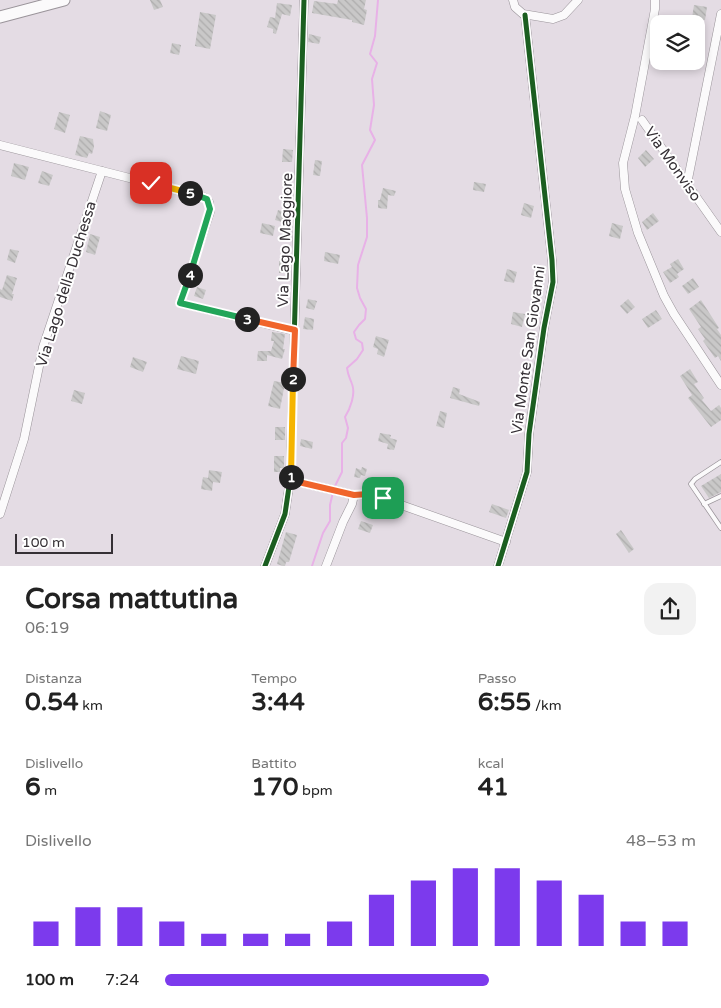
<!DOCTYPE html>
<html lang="it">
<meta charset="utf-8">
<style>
body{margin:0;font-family:"Varela Round",sans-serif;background:#f2f2f2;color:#222;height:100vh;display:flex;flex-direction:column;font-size:19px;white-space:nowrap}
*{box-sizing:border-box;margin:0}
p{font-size:16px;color:#767676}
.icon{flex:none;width:28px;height:28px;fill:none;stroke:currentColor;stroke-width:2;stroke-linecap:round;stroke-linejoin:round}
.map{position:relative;height:566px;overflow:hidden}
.details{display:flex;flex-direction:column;background:#fff;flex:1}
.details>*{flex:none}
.buttons{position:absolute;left:650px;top:15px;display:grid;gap:10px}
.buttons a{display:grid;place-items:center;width:55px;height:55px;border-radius:10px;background:#fff;box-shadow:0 2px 8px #0003;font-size:25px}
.scale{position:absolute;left:15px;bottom:12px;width:98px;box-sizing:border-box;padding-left:5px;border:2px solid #353035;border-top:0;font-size:14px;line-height:18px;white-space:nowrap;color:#353035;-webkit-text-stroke:4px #fff;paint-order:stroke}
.pin{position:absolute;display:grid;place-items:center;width:42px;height:42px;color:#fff;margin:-21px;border-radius:10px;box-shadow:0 2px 8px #0006}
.km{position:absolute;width:25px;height:25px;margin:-12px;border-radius:50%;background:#222;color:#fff;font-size:14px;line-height:25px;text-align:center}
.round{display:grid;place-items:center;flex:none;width:52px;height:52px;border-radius:15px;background:#f2f2f2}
.overview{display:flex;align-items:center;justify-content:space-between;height:85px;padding:0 25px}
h1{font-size:28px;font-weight:700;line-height:38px}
.stats{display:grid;grid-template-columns:repeat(3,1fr);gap:8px;height:85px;padding:5px 25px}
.stats div{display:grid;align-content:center}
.stats b{font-size:25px;font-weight:700}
.stats small{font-size:14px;font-weight:400}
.stats p{font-size:14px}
.chart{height:140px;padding:10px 25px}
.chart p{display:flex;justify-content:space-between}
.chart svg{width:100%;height:90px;margin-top:5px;stroke:#7c3aed;stroke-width:6}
ul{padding:0 25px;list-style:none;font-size:16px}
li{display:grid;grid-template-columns:80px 60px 1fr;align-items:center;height:38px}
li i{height:12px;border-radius:6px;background:#7c3aed}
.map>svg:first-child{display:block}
</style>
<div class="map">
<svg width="721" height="566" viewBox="0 0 721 566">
<defs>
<pattern id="building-back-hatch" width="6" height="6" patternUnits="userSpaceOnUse" patternTransform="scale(1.25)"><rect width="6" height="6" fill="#c9c8c8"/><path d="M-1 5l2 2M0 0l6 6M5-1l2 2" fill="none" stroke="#adacac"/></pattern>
</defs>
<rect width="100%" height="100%" fill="#e4dce4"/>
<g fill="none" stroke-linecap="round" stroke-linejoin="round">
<g stroke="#e8b1e7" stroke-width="2">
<path d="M334,488L342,472V443L346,438L348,428L345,417C350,409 356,394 352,384C350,378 348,376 347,368L357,359L363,350L362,343L356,339L354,332L359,325L365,319L366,309L360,298L357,288L358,265L367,237V218L362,165L375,140L370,130L374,105L372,79L377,63L370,54L375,36L378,0"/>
<polyline points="312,566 323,533 330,521 330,505 333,492"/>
</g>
</g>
<g fill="url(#building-back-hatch)">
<polygon points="150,0 160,0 163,7 154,10"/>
<polygon points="338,0 366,0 364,9 367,10 364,25 352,22 352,20 312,13 314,1 337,4"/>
<polygon points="277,3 292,5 290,16 282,14 276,34 273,33 273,29 267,27 270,17 275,18"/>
<polygon points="694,5 707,7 705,20 692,18"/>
<polygon points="200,12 216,15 210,49 195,46"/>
<polygon points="309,34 321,37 319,44 308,42"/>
<polygon points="172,43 181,45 179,55 170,53"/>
<polygon points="100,111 111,115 107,131 96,128"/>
<polygon points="59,112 70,115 65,133 54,129"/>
<polygon points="80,136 93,139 94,147 92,154 89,153 87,158 75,155"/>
<polygon points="283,149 293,150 292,162 282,162"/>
<polygon points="646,150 654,159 645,167 638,158"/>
<polygon points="315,160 322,161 320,176 313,175"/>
<polygon points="14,163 29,167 25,180 11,176"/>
<polygon points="42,171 53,175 49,186 38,183"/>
<polygon points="474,182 486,184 484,192 473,190"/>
<polygon points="383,188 396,191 394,196 388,195 387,209 378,208 378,200 380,200"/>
<polygon points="524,203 534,206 531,218 521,215"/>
<polygon points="278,210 291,214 288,224 275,220"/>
<polygon points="653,213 659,221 647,230 642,222"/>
<polygon points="262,223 275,226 273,236 260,233"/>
<polygon points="612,223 623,226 620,239 609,236"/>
<polygon points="90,234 100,237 95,255 86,252"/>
<polygon points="10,249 19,251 15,263 7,260"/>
<polygon points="325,252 340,255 338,264 324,261"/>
<polygon points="678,259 684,269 677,274 679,277 670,283 663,272 672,267 670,264"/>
<polygon points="279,261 289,261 290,273 279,273"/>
<polygon points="507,269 517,272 514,283 504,281"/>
<polygon points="7,275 17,278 12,294 14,294 12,301 0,297 0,289 2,290"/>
<polygon points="693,278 699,287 688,294 682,286"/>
<polygon points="197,287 206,290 203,299 194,296"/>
<polygon points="308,299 317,301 314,310 306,308"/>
<polygon points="628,299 635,307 627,314 620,306"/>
<polygon points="701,300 719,328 717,329 721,335 721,361 718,356 715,358 703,341 705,339 698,329 701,327 689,309"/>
<polygon points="656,310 662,319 648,328 642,319"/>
<polygon points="513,312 525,314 522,327 511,324"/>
<polygon points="305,317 314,319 313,330 303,329"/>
<polygon points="272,332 285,334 283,349 285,349 282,359 267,355 267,361 257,361 258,351 271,351 274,341 271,341"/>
<polygon points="376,336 389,340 384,357 377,354 378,349 373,347"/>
<polygon points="181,356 199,361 196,374 177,369"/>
<polygon points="133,357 147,362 143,372 130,367"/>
<polygon points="690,369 698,382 694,384 704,398 702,400 711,411 719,405 721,408 721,420 711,427 688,398 692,395 680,376"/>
<polygon points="274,381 285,383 280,409 268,406"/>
<polygon points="453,387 460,389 459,394 480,402 479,406 450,398"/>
<polygon points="74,390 85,393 82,404 71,401"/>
<polygon points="440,411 447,413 444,428 436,426"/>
<rect x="275" y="427" width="10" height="13"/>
<polygon points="380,433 391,435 390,438 397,440 394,450 387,449 388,444 378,441"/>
<polygon points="301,439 313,442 312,449 300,446"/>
<polygon points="274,456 284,456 284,468 280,468 280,472 274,472"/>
<polygon points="362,467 367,469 365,476 361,475 360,478 354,477 356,468 361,470"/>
<polygon points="209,470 222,472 220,483 213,482 212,491 201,489 203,477 208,478"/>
<polygon points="721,474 721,492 709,498 701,486"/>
<polygon points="492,504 509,510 506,518 489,512"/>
<polygon points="361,521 373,525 370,533 358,529"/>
<polygon points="621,530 634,549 629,553 616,534"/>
<polygon points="286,532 297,535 289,562 286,562 285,566 283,566 277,564"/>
</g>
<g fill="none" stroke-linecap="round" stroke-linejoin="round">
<g stroke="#9a949a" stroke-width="5.5">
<g id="lane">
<polyline points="721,462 695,479 691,484 721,528"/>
<polyline points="704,504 721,496"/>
</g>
</g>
<g stroke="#9a949a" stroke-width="9">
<g id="street">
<polyline points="513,0 515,7 523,14 553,19 564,15 578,0"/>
<polyline points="655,0 655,9 635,116 623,163 625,189 638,233 664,296 674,314 721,385"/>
<polyline points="642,120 721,232"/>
<polyline points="0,145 204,197 209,202 210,212 180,303 295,331"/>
<polyline points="687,184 721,14"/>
<polyline points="290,480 354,495 352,504 343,522 326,566"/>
<polyline points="354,495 373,495 506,542"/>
<polyline points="0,514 24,439 43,347 102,171"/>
<polyline points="265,566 285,514 290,480 304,0"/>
<polyline points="498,566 527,472 529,434 544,328 553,282 552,260 525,15"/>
</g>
</g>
<g stroke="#9a949a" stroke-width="13">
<polyline id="secondary" points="0,17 64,0"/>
</g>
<use href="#lane" stroke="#fbfafb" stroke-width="4"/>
<use href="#street" stroke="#fbfafb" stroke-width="8"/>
<use href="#secondary" stroke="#fbfafb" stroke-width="11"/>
<g stroke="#fff" stroke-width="8">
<g id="cycleway">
<polyline points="265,566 285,514 290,480 304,0"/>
<polyline points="498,566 527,472 529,434 544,328 553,282 552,260 525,15"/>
</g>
</g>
<use href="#cycleway" stroke="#1b5e20" stroke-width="5"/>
</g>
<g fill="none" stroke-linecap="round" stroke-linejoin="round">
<g stroke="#fff" stroke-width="10">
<polyline id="split-1" points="291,477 290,480 354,495 368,494 383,498"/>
</g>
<g stroke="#fff" stroke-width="10">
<polyline id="split-2" points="291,477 293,379"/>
</g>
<g stroke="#fff" stroke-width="10">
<polyline id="split-3" points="247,319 295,330 293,379"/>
</g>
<g stroke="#fff" stroke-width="10">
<polyline id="split-4" points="190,275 180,303 247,319"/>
</g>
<g stroke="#fff" stroke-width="10">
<polyline id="split-5" points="190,275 210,209 207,199 190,193"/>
</g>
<g stroke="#fff" stroke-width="10">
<polyline id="split-6" points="151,183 190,193"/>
</g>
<use href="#split-1" stroke="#f0652b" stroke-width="6"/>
<use href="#split-2" stroke="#f5b400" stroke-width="6"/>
<use href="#split-3" stroke="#f0652b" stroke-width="6"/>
<use href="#split-4" stroke="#22a559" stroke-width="6"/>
<use href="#split-5" stroke="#22a559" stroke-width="6"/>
<use href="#split-6" stroke="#f5b400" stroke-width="6"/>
</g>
<g text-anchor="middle" stroke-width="4" stroke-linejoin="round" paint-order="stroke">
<g font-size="15" fill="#353035" stroke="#fff">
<text transform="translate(673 164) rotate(55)" y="5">Via Monviso</text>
<text transform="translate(285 240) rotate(-88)" y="5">Via Lago Maggiore</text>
<text transform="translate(66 284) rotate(-73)" y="5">Via Lago della Duchessa</text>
<text transform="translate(528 350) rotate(-82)" y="5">Via Monte San Giovanni</text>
</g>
</g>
</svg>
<div class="buttons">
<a><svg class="icon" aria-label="layers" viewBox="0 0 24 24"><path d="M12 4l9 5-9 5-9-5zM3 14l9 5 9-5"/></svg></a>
</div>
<div class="scale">100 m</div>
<div class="pin" style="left:383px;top:498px;background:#1e9e55"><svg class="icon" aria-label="arrive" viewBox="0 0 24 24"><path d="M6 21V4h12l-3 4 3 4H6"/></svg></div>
<div class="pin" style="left:151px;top:183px;background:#d93025"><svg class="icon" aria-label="check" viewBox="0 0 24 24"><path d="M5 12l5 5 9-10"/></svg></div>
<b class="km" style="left:291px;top:477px">1</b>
<b class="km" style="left:293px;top:379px">2</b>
<b class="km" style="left:247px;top:319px">3</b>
<b class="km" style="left:190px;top:275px">4</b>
<b class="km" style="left:190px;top:193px">5</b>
</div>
<section class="details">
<div class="overview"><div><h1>Corsa mattutina</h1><p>06:19</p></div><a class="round"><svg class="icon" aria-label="share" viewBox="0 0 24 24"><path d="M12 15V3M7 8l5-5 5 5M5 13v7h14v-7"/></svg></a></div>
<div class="stats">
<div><p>Distanza</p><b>0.54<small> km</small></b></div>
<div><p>Tempo</p><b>3:44</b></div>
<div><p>Passo</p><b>6:55<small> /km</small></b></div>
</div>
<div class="stats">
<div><p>Dislivello</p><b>6<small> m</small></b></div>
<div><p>Battito</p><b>170<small> bpm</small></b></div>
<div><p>kcal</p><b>41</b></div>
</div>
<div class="chart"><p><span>Dislivello</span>48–53 m</p>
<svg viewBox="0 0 160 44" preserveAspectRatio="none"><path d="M5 44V32M15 44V25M25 44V25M35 44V32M45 44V38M55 44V38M65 44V38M75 44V32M85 44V19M95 44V12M105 44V6M115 44V6M125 44V12M135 44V19M145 44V32M155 44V32"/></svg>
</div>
<ul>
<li><b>100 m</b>7:24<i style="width:61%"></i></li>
</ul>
</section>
